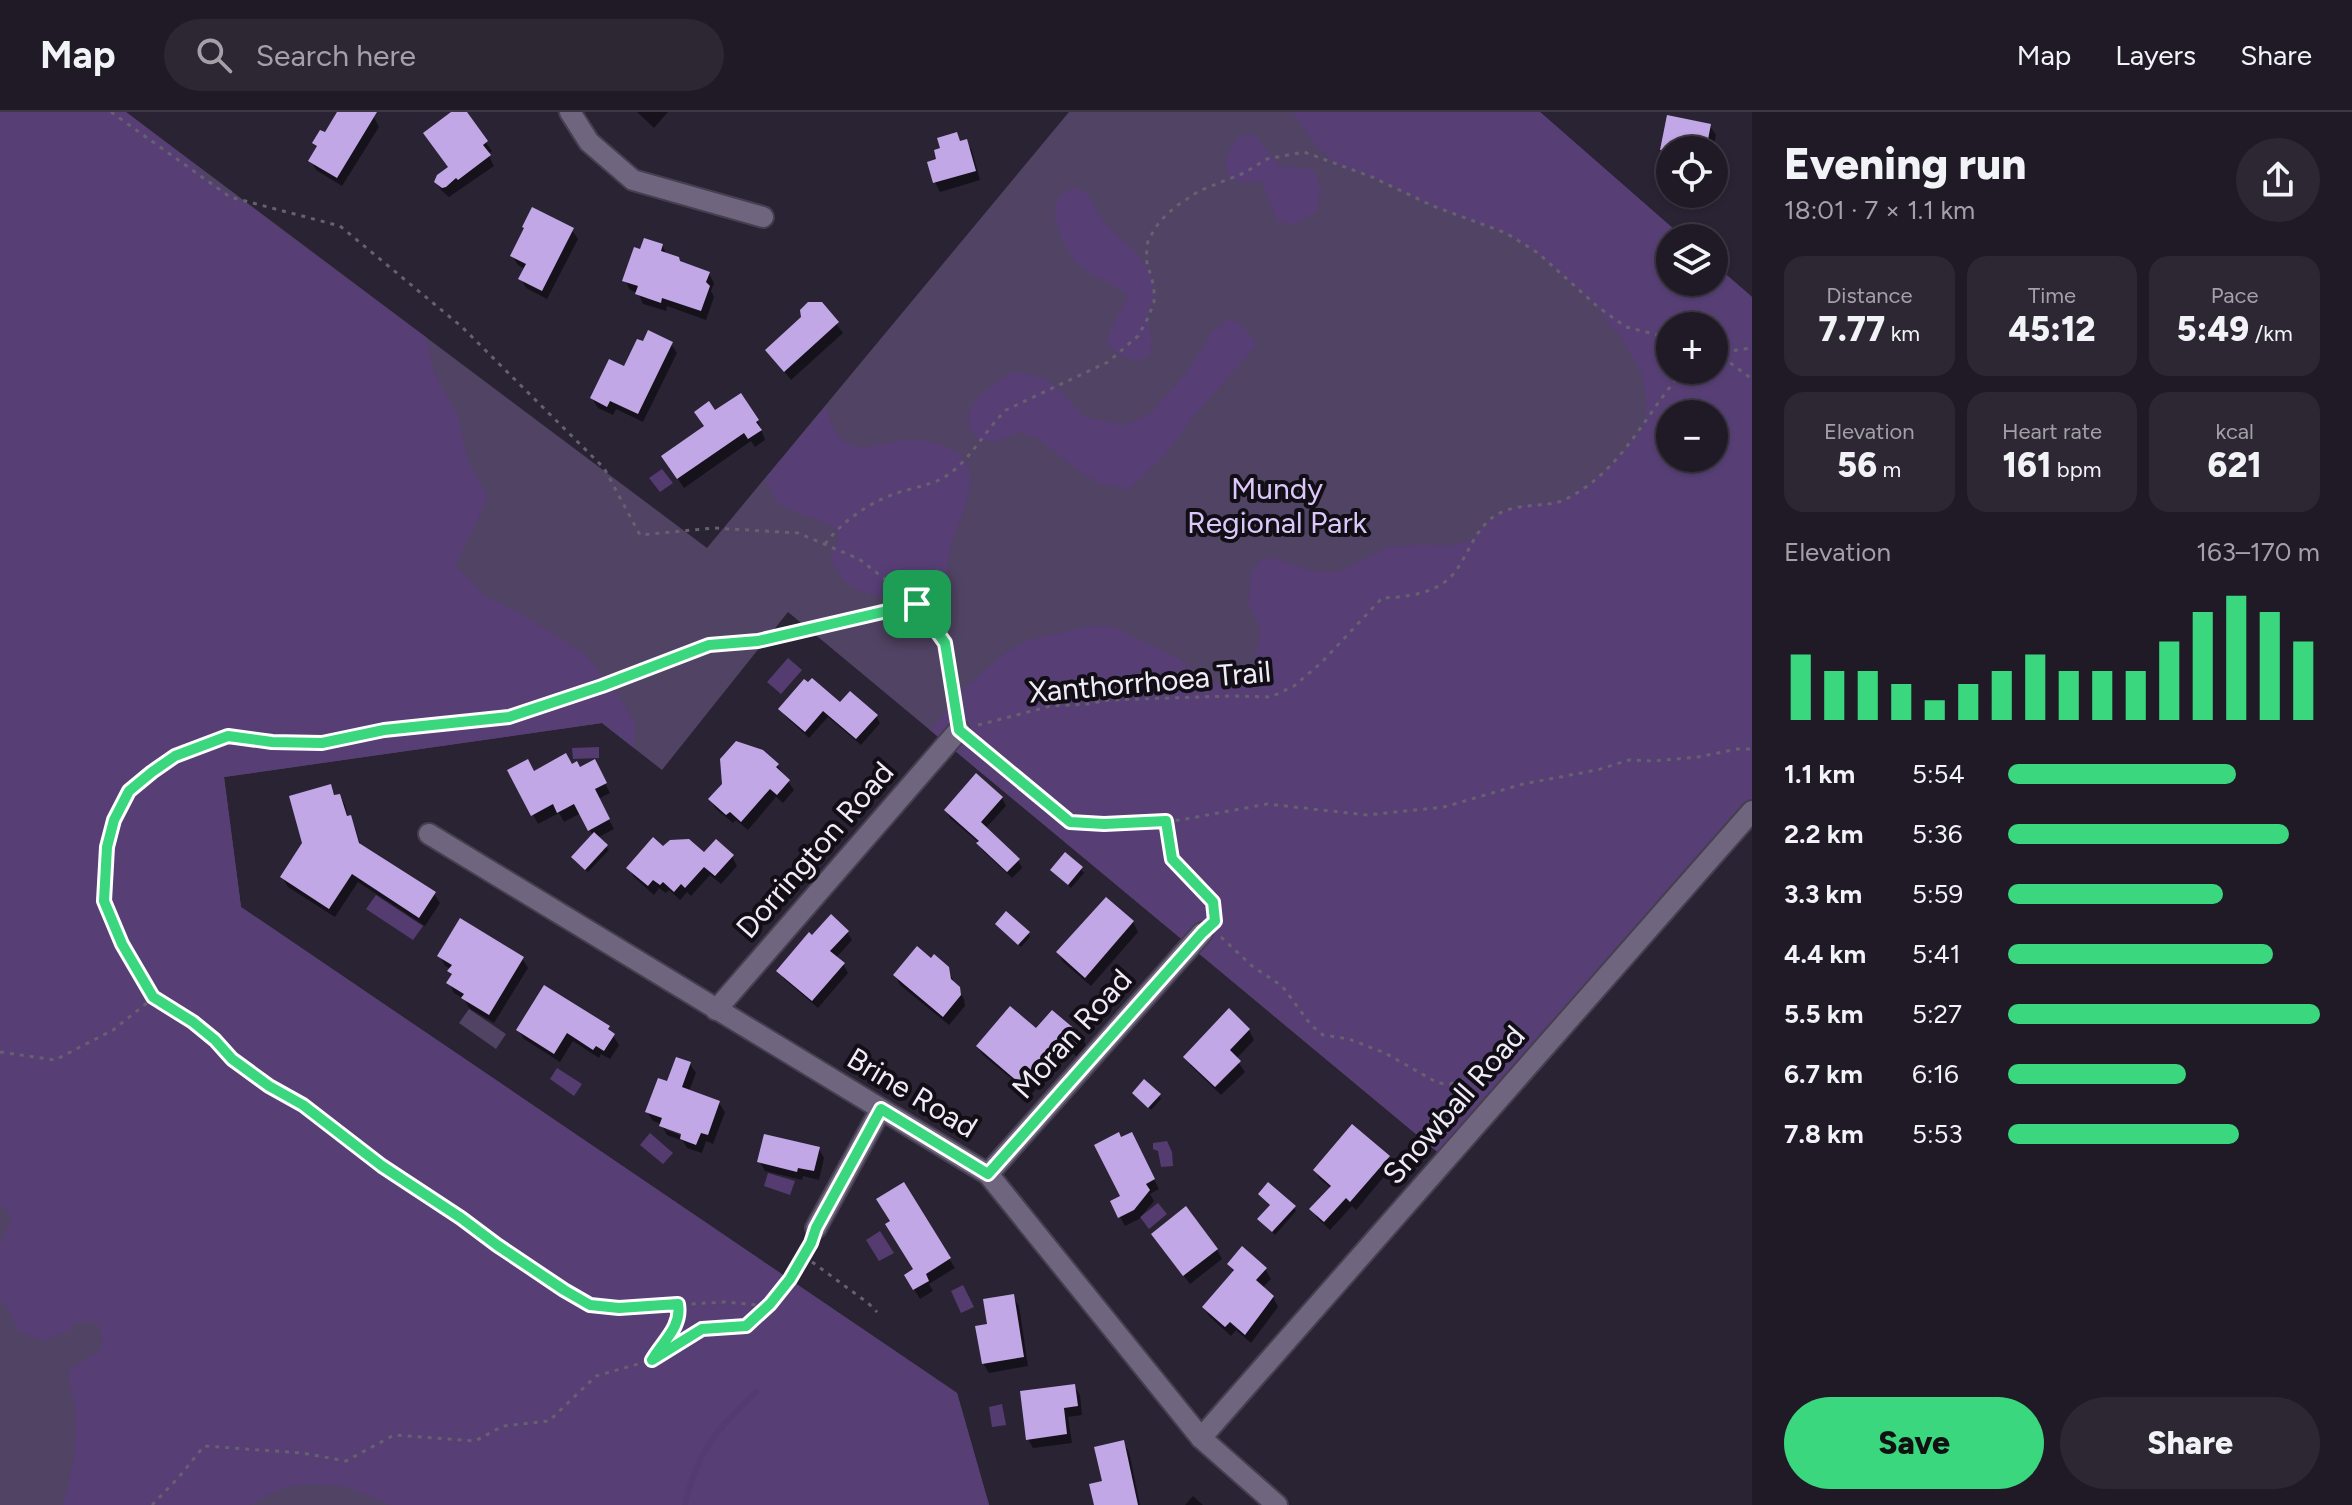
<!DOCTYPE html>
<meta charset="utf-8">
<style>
body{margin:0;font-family:Figtree,sans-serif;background:#2d2733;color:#f1f3f6;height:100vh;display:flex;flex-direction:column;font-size:30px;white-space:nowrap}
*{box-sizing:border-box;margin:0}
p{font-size:26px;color:#a2a1a7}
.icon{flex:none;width:44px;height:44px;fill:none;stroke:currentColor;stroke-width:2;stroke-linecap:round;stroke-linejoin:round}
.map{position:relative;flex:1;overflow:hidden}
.details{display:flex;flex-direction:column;background:#201a27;width:600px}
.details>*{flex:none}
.fabs{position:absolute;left:1656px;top:24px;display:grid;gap:16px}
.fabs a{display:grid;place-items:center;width:72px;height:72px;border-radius:50%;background:#201a27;box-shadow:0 2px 6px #0004,0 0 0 2px #3d3844;font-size:40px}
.pin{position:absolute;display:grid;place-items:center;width:68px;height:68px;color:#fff;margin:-34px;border-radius:16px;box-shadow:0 4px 12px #0006}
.round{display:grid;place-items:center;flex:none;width:84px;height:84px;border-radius:42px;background:#2d2733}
.headline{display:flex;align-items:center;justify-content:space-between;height:136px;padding:0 32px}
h1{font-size:44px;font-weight:800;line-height:60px}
.stats{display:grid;grid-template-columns:repeat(3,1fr);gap:12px;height:136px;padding:8px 32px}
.stats div{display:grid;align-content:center;border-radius:20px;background:#2d2733;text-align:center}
.stats b{font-size:34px;font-weight:800}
.stats small{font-size:22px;font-weight:400}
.stats p{font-size:22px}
.chart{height:224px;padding:16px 32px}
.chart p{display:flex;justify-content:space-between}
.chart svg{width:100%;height:144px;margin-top:8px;stroke:#3ad77f;stroke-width:6}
.button{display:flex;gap:16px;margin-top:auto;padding:16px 32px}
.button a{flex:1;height:92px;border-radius:48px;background:#3ad77f;color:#111;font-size:32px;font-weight:800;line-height:92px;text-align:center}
.button a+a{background:#2d2733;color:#f1f3f6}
ul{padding:0 32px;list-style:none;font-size:26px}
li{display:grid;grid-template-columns:128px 96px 1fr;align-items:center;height:60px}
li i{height:20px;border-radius:10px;background:#3ad77f}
header{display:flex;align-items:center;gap:48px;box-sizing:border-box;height:112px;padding:0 40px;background:#201a27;border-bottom:2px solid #3d3844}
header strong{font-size:38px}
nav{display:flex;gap:44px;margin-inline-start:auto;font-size:28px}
.search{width:560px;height:72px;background:#2d2733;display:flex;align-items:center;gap:20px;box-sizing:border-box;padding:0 28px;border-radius:44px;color:#a2a1a7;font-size:30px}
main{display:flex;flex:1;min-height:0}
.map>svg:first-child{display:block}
</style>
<header>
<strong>Map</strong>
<div class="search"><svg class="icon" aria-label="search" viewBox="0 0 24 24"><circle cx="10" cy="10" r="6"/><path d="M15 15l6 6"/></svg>Search here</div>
<nav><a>Map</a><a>Layers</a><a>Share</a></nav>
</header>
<main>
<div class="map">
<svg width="1752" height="1393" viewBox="0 0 1752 1393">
<rect width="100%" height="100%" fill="#2a2334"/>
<g fill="#514363" fill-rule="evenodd">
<path d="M0,0H126L707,436L1069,0H1540L1684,126H1670V170H1714V152L1752,185V699L1446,1047L788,500L662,658L602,611L224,665L241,795L957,1281L989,1393H0ZM1670,214H1714V258H1670ZM1670,302H1714V346H1670Z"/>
<polygon points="469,897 506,922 496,937 459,911"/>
</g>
<g fill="#573f75" fill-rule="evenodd">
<path d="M0,0H126L194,52L203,65L251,95L427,226L433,258L458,303L467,346L488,386L456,453L485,484L520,501L585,542L619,584L635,611L634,636L602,611L224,665L241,795L957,1281L989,1393H391L348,1375L312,1372L282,1376L249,1393H63C71,1364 78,1333 76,1303C75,1287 68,1273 69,1258L99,1239L103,1225L96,1210H79L65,1221L43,1229L18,1219L10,1200L0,1188V1131L12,1106L0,1092Z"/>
<path d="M1292,0H1540L1684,126H1670V170H1714V152L1752,185V699L1446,1047L930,618L968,573L1006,540L1026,529L1089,514H1111L1180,547L1193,558L1217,572L1236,577L1250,564L1260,526L1258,510L1248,492L1251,460L1261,448L1271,445L1313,459L1336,460L1389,435L1424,432L1447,434L1473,428L1479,418L1498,402L1523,393L1561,389L1592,370L1618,346L1644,314L1647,292L1642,261L1620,224L1608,211L1598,195L1538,141L1506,121L1433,94L1372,65L1337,52L1319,37ZM1670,214H1714V258H1670ZM1670,302H1714V346H1670Z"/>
<path d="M1253,21L1280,54L1312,57C1324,71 1320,84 1316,100L1294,113L1277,109C1271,96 1269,81 1261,70H1247L1230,67L1225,52L1229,38L1238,25Z"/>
<path d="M1077,75C1097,88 1088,87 1099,103C1116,127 1151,145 1154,176C1155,187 1148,197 1148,206C1149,221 1154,227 1150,243C1133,254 1120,245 1107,232C1109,213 1121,201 1128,183C1112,171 1094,166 1079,153C1067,142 1049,104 1057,89C1061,80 1069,78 1077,75Z"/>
<path d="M1230,206L1244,215L1257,233L1198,299L1163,345L1129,377L1103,373L1083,362L1037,326L1020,320L999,329H979C976,324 970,319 969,313C965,288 996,270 1013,259L1041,265L1056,274L1084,305L1125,313L1150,301L1182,266L1205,233L1211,220Z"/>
<path d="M825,295C831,306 835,325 846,331C862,341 882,331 899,329C915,326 932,329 947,335C990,351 962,399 952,431C942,462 952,490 925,515L904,489L868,482L855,477L844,468L832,451L831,440L839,427L836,417C821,405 784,402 773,384C770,378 769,373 765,367Z"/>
</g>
<g fill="#543c71">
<polygon points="662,357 673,371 660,380 649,366"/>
<polygon points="788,546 802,558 781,582 767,570"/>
<polygon points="599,635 599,646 573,647 572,636"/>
<polygon points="376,783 423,814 413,828 366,797"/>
<polygon points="557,956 582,972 574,984 550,967"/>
<polygon points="650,1021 673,1041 663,1052 640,1033"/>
<polygon points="1167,1029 1172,1040 1173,1054 1161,1055 1158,1039 1153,1037 1153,1031"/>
<polygon points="768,1061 795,1069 790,1083 764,1074"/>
<polygon points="1158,1091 1167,1102 1149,1117 1140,1105"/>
<polygon points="880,1119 894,1141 879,1149 866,1128"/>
<polygon points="963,1173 974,1195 961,1201 951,1179"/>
<polygon points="1002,1292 1006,1313 992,1315 989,1295"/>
</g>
<g fill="#0007" fill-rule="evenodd">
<polygon points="340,0 365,0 374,5 379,15 342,74 316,58 311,49 318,36 315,31 326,23"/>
<polygon points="454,0 464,0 492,39 488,42 494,54 449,85 442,79 436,70 450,57"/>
<polygon points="637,0 668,0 654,16"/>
<polygon points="1668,5 1710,14 1716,23 1713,38 1670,38 1670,54 1666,53 1661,44"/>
<polygon points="956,23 961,31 966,29 972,39 980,68 940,80 935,70 939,48"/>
<polygon points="572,118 578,127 547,187 526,176 521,167 525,157 518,153 512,144"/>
<polygon points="662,133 667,143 681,152 709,162 714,171 711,179 714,185 706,208 667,194 666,199 643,192 638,181 630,178 625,168 641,139"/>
<polygon points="821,192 843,221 791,268 767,238"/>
<polygon points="671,232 677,241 643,310 616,297 613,303 598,296 592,286 625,257"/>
<polygon points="715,301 758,309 765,328 755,335 751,329 684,376 669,354 705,315"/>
<polygon points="840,593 876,604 880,611 861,633 828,605 809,626 785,604 781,597"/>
<polygon points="594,650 610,681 598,687 614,717 597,726 609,738 588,760 575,749 593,724 581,701 564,710 559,701 538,712 510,659 533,661 572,654 580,658"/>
<polygon points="777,653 794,678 783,691 776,685 748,718 736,708 733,711 716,697 710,687"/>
<polygon points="330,674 336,685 340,684 345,693 348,706 355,715 361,735 434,782 440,791 425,814 358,770 335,805 288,775 282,765 304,731"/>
<polygon points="1002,686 1006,694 985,717 1018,748 1022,756 1012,766 983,739 978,730 950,706 946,698"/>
<polygon points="663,737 732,744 737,754 721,772 710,763 691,784 687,780 680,788 669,778 666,781 659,776 654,783 634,765 629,756"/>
<polygon points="1081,757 1084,761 1071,776 1053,758"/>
<polygon points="1106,787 1133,810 1138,820 1091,874 1063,850 1058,841"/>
<polygon points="997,812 1028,821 1030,825 1021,835"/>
<polygon points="847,820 852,828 836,846 843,852 848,861 818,896 784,867 779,859"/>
<polygon points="440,844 522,846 528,856 494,911 469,896 464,887 454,881 449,871 453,864 450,859 451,857 445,854"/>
<polygon points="932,849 948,856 955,873 964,887 965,894 949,913 900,873 895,863"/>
<polygon points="1229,899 1249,918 1254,928 1236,947 1245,960 1221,983 1191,954 1185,945"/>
<polygon points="608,916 619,933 610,947 601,942 599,946 573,929 560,950 524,927 518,918"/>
<polygon points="1037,919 1082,925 1086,933 1077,945 1069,938 1031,983 983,943 978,935"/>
<path d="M690,952L696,961L689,979L719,991L725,1000L713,1032L706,1029L702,1041L687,1036L683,1029L667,1023L661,1012L653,1009L647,1000L668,972ZM666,1014L691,1024L690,1027L666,1018Z"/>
<polygon points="1134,981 1159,983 1161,987 1151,998"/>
<polygon points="1121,1028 1136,1032 1159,1077 1150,1082 1154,1089 1139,1107 1125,1114 1120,1105 1123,1085"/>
<polygon points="819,1037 824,1046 819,1068 803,1064 802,1068 765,1059 760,1050"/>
<polygon points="1388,1045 1393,1054 1356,1098 1352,1094 1330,1118 1317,1106 1312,1097 1331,1076 1320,1067 1315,1058"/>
<polygon points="903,1073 955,1156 929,1172 933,1179 920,1187 906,1164 915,1158 892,1110"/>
<polygon points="1260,1083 1294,1095 1296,1099 1275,1123 1260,1108 1271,1095"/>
<polygon points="1159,1131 1217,1138 1222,1147 1190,1172"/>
<polygon points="1229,1152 1265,1157 1271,1167 1262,1176 1273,1185 1278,1195 1251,1231 1236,1218 1231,1224 1210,1205 1204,1196 1234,1161"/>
<polygon points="1013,1184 1019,1194 1028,1254 989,1261 983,1251 989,1214"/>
<polygon points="1074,1274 1080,1283 1082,1303 1068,1305 1072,1331 1033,1336 1028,1327"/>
<polygon points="1123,1330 1129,1340 1140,1393 1096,1393"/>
<polygon points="1193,1384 1203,1393 1185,1393"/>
</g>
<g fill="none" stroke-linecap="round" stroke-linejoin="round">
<path stroke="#543c71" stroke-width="6" d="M685,1393C697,1338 717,1318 756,1280"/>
</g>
<g fill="#c1a7e5">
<polygon points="337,0 377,0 337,66 308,49 317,34 312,31 320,18 325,20"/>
<polygon points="451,0 467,0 488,29 483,33 491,43 458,68 456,66 446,75 442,76 434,70 437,63 448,55 423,21"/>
<polygon points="1667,3 1711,12 1706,38 1660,38"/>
<polygon points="957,20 960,29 967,27 976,59 933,71 927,50 936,47 934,38 940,36 937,26"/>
<polygon points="532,95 574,116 542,179 518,167 526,152 510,144 524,116 522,115"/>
<polygon points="644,126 663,132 661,139 679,145 680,149 710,160 706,170 710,174 701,199 662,186 661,191 635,182 638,174 622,169 634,135 640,137"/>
<polygon points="808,190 822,190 839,210 784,260 765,238 801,205 800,198"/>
<polygon points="648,218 673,230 638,302 610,289 607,295 590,286 609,247 624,254 637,227 643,229"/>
<polygon points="741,281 759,308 756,310 762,318 748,327 744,321 677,367 661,344 704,314 694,300 709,289 715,298"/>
<polygon points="812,566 840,590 850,579 878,603 856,627 823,599 805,620 778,597 804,567 808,570"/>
<polygon points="736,629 763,638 779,652 776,655 790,668 777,683 770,677 741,710 730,700 726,703 708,687 722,672 720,647"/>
<polygon points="566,641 572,652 577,649 580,655 595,647 607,671 595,677 610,707 588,719 574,692 557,701 553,692 531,704 507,658 528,647 534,659"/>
<polygon points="976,661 1003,685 981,710 1020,747 1007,760 976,731 979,729 944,698"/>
<polygon points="331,672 334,683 340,682 347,704 351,703 359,731 436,780 419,806 352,762 329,797 280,765 302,731 289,684"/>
<polygon points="594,720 608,733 585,758 571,745"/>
<polygon points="653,725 663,734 670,728 689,727 704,740 716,727 734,743 715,764 704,755 685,776 681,772 674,780 663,770 660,773 653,768 648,774 626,756"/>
<polygon points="1065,740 1083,755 1068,773 1050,758"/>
<polygon points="1106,785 1134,809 1085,866 1056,840"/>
<polygon points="1006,799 1030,820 1018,833 995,812"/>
<polygon points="831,802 849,819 830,839 845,851 812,889 776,859 809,820 812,823"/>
<polygon points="460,806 524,845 489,903 461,886 464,882 446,871 452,862 447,859 452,853 437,844"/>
<polygon points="917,834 931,846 934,842 949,855 951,867 960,875 961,883 943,905 893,863"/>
<polygon points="544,873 610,914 608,917 615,922 604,939 596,934 593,938 567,921 554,942 516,918"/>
<polygon points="1010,894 1036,916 1052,898 1083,924 1072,938 1064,931 1025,976 976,934"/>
<polygon points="1229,896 1250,917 1230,938 1241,949 1215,975 1183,945"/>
<polygon points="676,945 691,950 682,975 720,989 708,1023 701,1021 696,1033 680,1027 681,1022 659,1014 662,1006 645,1000 658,966 667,969"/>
<polygon points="1144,967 1161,982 1148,996 1132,981"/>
<polygon points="1352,1012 1390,1044 1350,1090 1346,1086 1324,1110 1309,1097 1331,1074 1313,1058"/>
<polygon points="1119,1020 1121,1025 1132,1020 1155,1067 1146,1072 1150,1078 1134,1098 1118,1106 1110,1089 1120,1084 1094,1033"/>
<polygon points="764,1022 820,1035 814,1059 798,1056 797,1060 757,1050"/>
<polygon points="904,1070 951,1146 926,1162 929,1169 913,1178 904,1163 913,1157 885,1112 890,1109 876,1087"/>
<polygon points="1268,1070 1296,1094 1272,1120 1257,1107 1270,1093 1258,1082"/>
<polygon points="1186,1094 1218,1137 1183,1164 1151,1122"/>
<polygon points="1242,1134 1267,1156 1256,1168 1274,1184 1245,1223 1230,1210 1225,1215 1202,1195 1234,1158 1227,1152"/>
<polygon points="1014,1182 1024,1245 982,1252 975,1214 987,1212 983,1187"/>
<polygon points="1075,1272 1078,1294 1064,1296 1067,1322 1026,1328 1020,1279"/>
<polygon points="1124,1328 1138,1393 1094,1393 1089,1372 1102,1369 1094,1335"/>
</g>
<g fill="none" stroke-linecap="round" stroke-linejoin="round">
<g stroke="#463f4f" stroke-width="24">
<g id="street">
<polyline points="570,0 589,30 633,68 763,105"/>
<polyline points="429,722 988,1062 1201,1326 1277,1393"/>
<polyline points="716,898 959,618"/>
<polyline points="988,1062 1202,821"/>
<polyline points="816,1116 881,997"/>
<polyline points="1201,1326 1752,699"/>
</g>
</g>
<g stroke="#66606f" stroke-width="3" stroke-dasharray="4 6" stroke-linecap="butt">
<polyline points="111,0 230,85 340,114 462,215 604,356 640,423 714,416 798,421 859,447 917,492 945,531 956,598"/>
<polyline points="1714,239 1752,267"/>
<polyline points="1714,241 1752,236"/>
<path d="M825,432C845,406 874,387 907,378C924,373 939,371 953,359C974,342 987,316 1006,298L1108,250L1138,224L1148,206L1154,190V175L1146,147L1148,128L1160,109L1175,95L1199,79L1244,61L1267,47L1304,40L1372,65L1433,94L1506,121L1538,141L1598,195L1626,215L1670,226"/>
<path d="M978,613L1051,594L1088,592L1109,588L1231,584L1271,585L1294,574L1321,551L1382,486C1406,485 1438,482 1455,460C1470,440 1475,415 1498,402C1520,390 1546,396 1564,388C1623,359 1643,304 1684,258"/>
<polyline points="974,631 1070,710 1104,712 1180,708 1267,692 1367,703 1444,695 1523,672 1597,658 1629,648 1654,649 1698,645 1737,637 1752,637"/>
<polyline points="1166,709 1172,747 1213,790 1215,807"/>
<polyline points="1221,825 1252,854 1282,874 1311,913 1323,923 1349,927 1385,941 1438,971 1450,972 1499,957"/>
<polyline points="0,940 55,948 113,918 153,886"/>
<polyline points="804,1144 868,1191 877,1200"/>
<polyline points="774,1186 758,1193 725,1190 619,1196 590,1193 564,1178 497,1133 461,1106 382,1054 303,993 269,974 249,958 232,947 215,928 193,910 153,885 122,832 104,789 107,735 114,708 129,679 175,644 228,624 272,630 322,631 384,618 509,605 602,574 709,533 758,529 917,492"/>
<path d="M654,1245C665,1227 681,1214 679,1192"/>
<polyline points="152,1393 179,1365 204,1334 302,1341 346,1349 394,1323 475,1329 503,1314 549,1309 596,1264 652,1248 702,1217 746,1214 770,1192 790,1167 809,1134"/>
</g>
<use href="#street" stroke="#6f657e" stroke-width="20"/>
</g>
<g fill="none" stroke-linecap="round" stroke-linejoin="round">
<g stroke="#fff" stroke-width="16">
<path id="route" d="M917,492L945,531L959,618L1070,710L1104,712L1166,709L1172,747L1213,790L1215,809L1202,821L988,1062L881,997L816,1116L811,1131L790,1167L770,1192L746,1214L702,1217L652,1248C663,1229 682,1215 678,1192L619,1196L590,1193L564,1178L497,1133L461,1106L382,1054L303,993L269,974L232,947L215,928L193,910L153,885L122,832L104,789L107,735L114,708L129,679L152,660L175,644L228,624L272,630L322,631L384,618L509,605L602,574L709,533L758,529Z"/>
</g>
<use href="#route" stroke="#3ad77f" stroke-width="10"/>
</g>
<g text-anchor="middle" stroke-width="8" stroke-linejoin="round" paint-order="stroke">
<g font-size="30" fill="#dcc7fa" stroke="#110e16">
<text x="1277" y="387">Mundy<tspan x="1277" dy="34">Regional Park</tspan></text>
</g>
<g font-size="30" fill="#f0ebf7" stroke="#110e16">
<text transform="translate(1150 570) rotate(-5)" y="10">Xanthorrhoea Trail</text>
<text transform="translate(815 738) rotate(-49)" y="10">Dorrington Road</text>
<text transform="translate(1072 922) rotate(-48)" y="10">Moran Road</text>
<text transform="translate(912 981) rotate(31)" y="10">Brine Road</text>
<text transform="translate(1454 993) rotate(-49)" y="10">Snowball Road</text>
</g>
</g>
</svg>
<div class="fabs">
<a><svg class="icon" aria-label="locate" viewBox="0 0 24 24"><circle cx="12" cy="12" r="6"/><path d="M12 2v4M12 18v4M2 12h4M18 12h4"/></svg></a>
<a><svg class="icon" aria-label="layers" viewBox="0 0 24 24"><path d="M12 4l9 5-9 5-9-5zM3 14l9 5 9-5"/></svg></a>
<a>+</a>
<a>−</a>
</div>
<div class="pin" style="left:917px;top:492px;background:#1e9e55"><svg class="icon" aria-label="arrive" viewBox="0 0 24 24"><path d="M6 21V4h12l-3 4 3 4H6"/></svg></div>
</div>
<section class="details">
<div class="headline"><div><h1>Evening run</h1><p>18:01 · 7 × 1.1 km</p></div><a class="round"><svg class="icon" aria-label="share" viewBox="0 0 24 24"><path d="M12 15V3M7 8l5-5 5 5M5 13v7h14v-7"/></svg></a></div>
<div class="stats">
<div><p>Distance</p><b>7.77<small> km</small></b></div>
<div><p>Time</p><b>45:12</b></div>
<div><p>Pace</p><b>5:49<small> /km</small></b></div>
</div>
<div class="stats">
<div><p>Elevation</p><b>56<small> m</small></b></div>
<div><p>Heart rate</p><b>161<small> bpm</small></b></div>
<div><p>kcal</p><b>621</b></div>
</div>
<div class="chart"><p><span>Elevation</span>163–170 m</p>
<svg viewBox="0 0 160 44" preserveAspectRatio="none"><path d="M5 44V24M15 44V29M25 44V29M35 44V33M45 44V38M55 44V33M65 44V29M75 44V24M85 44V29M95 44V29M105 44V29M115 44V20M125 44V11M135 44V6M145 44V11M155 44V20"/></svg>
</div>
<ul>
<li><b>1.1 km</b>5:54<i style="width:73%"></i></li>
<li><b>2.2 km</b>5:36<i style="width:90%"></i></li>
<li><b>3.3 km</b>5:59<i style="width:69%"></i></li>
<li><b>4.4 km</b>5:41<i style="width:85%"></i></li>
<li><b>5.5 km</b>5:27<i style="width:100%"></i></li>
<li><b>6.7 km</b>6:16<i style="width:57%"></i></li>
<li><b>7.8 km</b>5:53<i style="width:74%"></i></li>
</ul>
<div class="button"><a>Save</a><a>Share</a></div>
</section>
</main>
